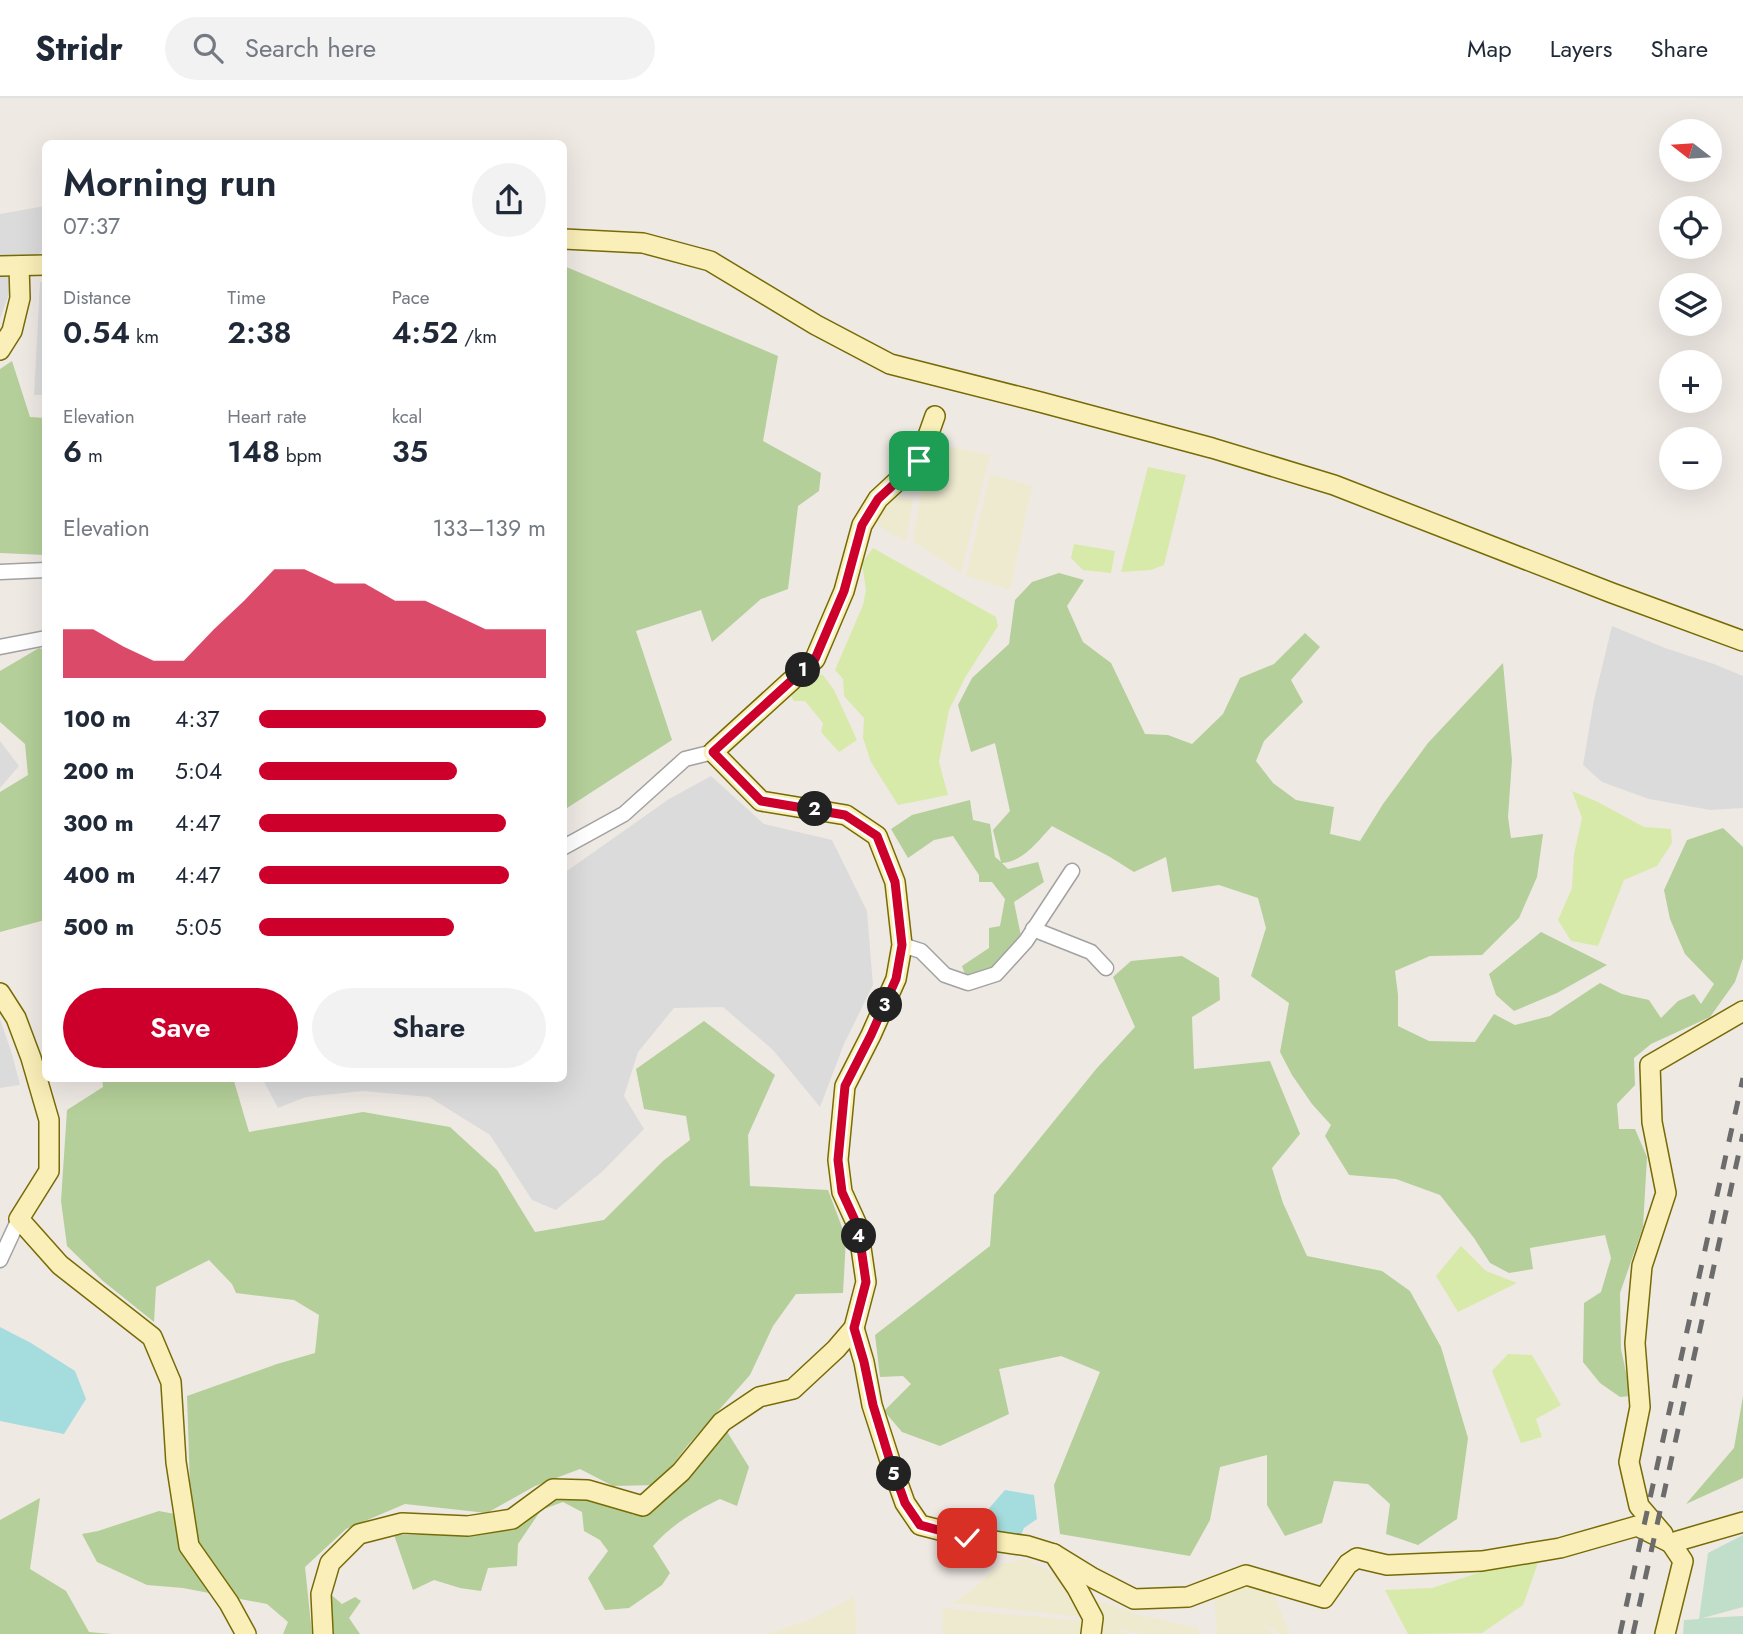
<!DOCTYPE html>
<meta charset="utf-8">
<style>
body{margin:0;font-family:Jost,sans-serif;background:#f2f2f3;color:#1f2937;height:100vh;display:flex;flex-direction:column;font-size:26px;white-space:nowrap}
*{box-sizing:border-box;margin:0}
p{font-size:23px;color:#747a83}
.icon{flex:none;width:38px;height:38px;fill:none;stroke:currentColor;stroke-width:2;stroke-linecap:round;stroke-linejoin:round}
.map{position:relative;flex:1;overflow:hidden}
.side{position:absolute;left:42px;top:42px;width:525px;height:942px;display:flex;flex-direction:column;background:#fff;border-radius:10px;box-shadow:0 7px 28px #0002}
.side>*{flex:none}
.needle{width:46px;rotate:287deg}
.controls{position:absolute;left:1659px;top:21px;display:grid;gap:14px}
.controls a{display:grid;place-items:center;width:63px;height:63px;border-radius:50%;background:#fff;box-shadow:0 7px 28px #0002;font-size:35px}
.pin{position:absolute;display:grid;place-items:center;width:60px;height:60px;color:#fff;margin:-30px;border-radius:14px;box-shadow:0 4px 10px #0006}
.km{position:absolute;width:35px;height:35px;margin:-18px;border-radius:50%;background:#222;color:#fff;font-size:19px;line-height:35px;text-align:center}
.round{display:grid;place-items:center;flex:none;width:74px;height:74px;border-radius:37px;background:#f2f2f3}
.overview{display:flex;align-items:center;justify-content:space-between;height:119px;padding:0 21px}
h1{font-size:38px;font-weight:600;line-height:52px}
.stats{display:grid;grid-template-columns:repeat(3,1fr);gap:10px;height:119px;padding:7px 21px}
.stats div{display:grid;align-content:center}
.stats b{font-size:30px;font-weight:600}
.stats small{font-size:19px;font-weight:400}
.stats p{font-size:19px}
.chart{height:196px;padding:14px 21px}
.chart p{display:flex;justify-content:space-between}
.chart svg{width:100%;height:126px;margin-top:7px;fill:#cd002b;opacity:.7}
.cta{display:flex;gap:14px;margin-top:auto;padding:14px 21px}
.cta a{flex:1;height:80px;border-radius:42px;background:#cd002b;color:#fff;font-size:28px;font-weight:600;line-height:80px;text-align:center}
.cta a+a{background:#f2f2f3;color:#1f2937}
ul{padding:0 21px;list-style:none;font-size:23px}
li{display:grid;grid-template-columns:112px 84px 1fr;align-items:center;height:52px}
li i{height:18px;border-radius:9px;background:#cd002b}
header{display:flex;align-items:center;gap:42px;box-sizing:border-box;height:98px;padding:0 35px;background:#fff;border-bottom:2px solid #e0e1e3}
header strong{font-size:33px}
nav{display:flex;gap:38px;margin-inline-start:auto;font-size:24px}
.search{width:490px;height:63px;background:#f2f2f3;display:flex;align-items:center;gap:18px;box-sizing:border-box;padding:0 24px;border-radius:38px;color:#747a83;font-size:26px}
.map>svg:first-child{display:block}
</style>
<header>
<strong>Stridr</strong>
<div class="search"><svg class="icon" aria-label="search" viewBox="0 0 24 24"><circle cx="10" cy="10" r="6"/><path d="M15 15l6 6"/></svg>Search here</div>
<nav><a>Map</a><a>Layers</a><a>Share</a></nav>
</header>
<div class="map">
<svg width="1743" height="1536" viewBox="0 0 1743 1536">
<rect width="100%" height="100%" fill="#efe9e4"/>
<g fill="#dcdbdc">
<polygon points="45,108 45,152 19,168 0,221 0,116"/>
<polygon points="40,184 45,184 45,297 34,297"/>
<polygon points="1612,528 1665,550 1714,566 1743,578 1743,710 1710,712 1649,701 1602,684 1583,667 1594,602"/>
<polygon points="0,643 19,668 0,690"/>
<polygon points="711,678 764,726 832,742 867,813 873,887 844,946 820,1009 773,952 723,909 674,910 638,954 624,998 644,1031 603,1073 556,1112 532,1102 490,1037 429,999 363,993 306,999 278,1010 262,980 564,980 564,775 669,701"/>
<polygon points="0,921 12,956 20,987 0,990"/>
</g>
<g fill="#eeead0">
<polygon points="936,346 990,357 961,475 913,443 919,404"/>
<polygon points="990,376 1032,388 1010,492 966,478"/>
<polygon points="894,398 913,401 906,444 875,425"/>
<polygon points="1026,1461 1056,1476 1082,1519 952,1505 972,1492 1000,1466"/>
<polygon points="1246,1488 1274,1497 1290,1536 1280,1536 1262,1525 1274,1536 1217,1536 1214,1497"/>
<polygon points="854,1499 857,1529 855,1536 766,1536 811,1521"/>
<polygon points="1096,1502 1140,1517 1198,1530 1199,1536 1142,1536 1115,1531 1129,1536 1102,1536 1103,1529"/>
<polygon points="943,1510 1084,1523 1083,1536 942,1536"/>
</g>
<g fill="#d7eaaa">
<polygon points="1148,369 1186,377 1164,467 1151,472 1121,474"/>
<polygon points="1074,446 1115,453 1111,475 1083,472 1071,460"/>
<polygon points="873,450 996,519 998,528 966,578 949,612 939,664 948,697 898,707 871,664 863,640 864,620 844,598 843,581 835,572 863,507 866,492 862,465"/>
<polygon points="811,575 823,577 834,592 857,642 839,654 821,634 823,625 805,603 794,603 787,591"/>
<polygon points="1572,693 1598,704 1644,729 1671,731 1672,745 1657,768 1624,782 1598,848 1571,843 1558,822 1572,790 1574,756 1582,720"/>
<polygon points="1461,1148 1486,1173 1517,1185 1458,1214 1436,1178"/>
<polygon points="1508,1256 1532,1257 1561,1307 1536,1321 1542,1339 1521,1345 1492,1273"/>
<polygon points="1538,1465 1523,1507 1482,1535 1408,1536 1385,1492 1432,1490 1484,1473"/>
</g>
<g fill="#b4cf99">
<polygon points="564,168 778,258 763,343 821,375 819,393 798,408 788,491 761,501 712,544 701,512 636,533 672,642 564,712"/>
<polygon points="12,263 30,319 45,320 45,457 0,455 0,271"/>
<path d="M1059,475L1084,482L1067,508L1083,544L1111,565L1145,636L1168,637L1192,646L1223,616L1240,580L1274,566L1305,535L1320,549L1291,582L1303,604L1264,643L1256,663L1273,685L1296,702L1334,709L1330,736L1360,743L1383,706L1428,645L1503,565L1512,662L1508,719L1511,740L1543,736L1537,779L1519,820L1482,857L1430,858L1395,873L1398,897V928L1429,943L1475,944L1494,916L1515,927L1550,918L1600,885L1622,896L1649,902L1661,920L1678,903L1694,896L1701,906L1714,886L1685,856L1670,821L1664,792L1687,742L1723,730L1743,749V860L1735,884L1710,919L1651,946L1634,960L1635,987L1617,1006L1619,1031H1635L1647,1059L1643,1129L1620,1195L1621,1251L1631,1298L1620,1299L1600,1285L1583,1264L1584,1205L1601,1194L1611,1160L1605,1137L1530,1150L1533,1171L1509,1175L1490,1165L1474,1140L1440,1097L1396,1081L1349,1077L1325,1038L1331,1027L1312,1006L1292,977L1280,954L1289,905L1251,878L1266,830L1258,800L1219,787L1172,794L1166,759L1134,774L1110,759L1052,728C1038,743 1023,764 1002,765L1008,771L1038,764L1044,784L1014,804L1021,838L996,876L968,885L962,868L989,850V830L1000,828L1005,801L992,784H979V777L953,738L934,742L908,760L891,731L912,717L970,702L973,722L990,726L995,759L1001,764L993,732L1010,713L995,645L971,654L958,607L972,580L1009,546L1015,502L1032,484Z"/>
<polygon points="39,550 46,552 45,822 0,834 0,694 28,677 25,646 0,624 0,573"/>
<polygon points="1541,834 1607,867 1557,895 1514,913 1496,897 1489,876"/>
<polygon points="1182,858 1219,880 1220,902 1192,919 1194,971 1270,963 1300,1036 1272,1070 1283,1105 1307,1158 1382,1173 1410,1193 1441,1249 1468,1340 1457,1421 1418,1447 1386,1436 1390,1406 1368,1386 1334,1383 1322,1425 1285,1438 1267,1407 1267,1357 1220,1369 1210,1422 1190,1458 1060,1436 1054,1387 1100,1274 1061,1258 999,1271 1009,1316 940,1348 902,1334 884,1313 911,1286 903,1278 880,1279 875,1237 990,1148 994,1097 1097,970 1135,929 1113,879 1131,863"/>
<polygon points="704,923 775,977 748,1037 750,1088 828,1092 846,1140 843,1195 796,1196 773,1228 750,1277 687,1348 657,1387 613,1388 580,1371 535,1388 487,1415 405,1406 346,1431 305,1469 312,1536 283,1536 288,1524 267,1506 183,1490 147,1487 97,1464 82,1436 98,1433 159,1413 191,1419 187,1298 277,1266 315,1255 319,1217 294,1202 236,1195 232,1186 209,1162 156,1189 154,1224 103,1183 67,1148 61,1103 67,1012 103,989 102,980 233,980 249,1034 363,1014 450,1029 497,1072 535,1134 604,1122 663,1063 690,1042 686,1018 644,1011 636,971"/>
<polygon points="1743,1298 1743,1380 1686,1406 1734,1350"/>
<path d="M726,1332L749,1369L737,1408L720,1401C695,1413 671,1427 653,1448L670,1475L662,1487L629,1510L605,1512L588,1480L608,1453L600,1442L584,1433L582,1414L563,1404L541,1412L518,1446L517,1468L488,1470L481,1493L460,1490L434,1482L413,1492L394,1437L479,1436L520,1423L557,1399L598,1401L634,1417C673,1397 700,1367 726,1332Z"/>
<polygon points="40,1400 30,1471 66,1493 89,1534 112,1536 0,1536 0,1422"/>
<polygon points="328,1494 342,1506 355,1499 361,1503 349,1520 360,1536 334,1536"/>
</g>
<polygon fill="#c1decb" points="1743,1437 1743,1509 1703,1520 1743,1518 1743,1536 1683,1536 1684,1522 1699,1521 1708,1455"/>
<g fill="#a5dcdd">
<polygon points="0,1229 31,1245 75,1273 86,1301 64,1336 0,1323"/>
<polygon points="1005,1392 1034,1397 1037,1421 1024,1430 1020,1439 971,1431"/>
</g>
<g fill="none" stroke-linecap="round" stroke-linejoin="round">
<g stroke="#a2a2a2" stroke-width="17">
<g id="street">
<polyline points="0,474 46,472"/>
<polyline points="0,549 46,540"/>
<polyline points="564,749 624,716 685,661 713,654"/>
<polyline points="1033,831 1091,854 1106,870"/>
<polyline points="902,847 921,853 945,877 968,885 996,876 1026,843 1072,773"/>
<polyline points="0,1162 19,1121"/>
</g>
</g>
<g stroke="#766b04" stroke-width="22">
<g id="secondary">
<polyline points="564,141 643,145 710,163 816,227 890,266 1040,304 1212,350 1334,387 1612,495 1743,543"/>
<polyline points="0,168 46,167"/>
<polyline points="0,252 12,233 20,200 19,168"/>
<polyline points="0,895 16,920 31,960 49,1022 49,1073 19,1121 60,1167 152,1239 171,1284 176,1364 189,1448 229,1505 246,1536"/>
<polyline points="854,1230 864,1264 872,1307 890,1363 905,1405 920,1427 967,1439 1028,1448 1054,1456 1077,1490 1093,1520 1091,1536"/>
<polyline points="1663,1436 1639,1408 1629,1364 1640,1309 1635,1245 1642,1168 1666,1095 1652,1024 1650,967 1743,913"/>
<polyline points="1054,1456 1093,1480 1134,1501 1188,1499 1246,1477 1324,1500 1348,1466 1357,1460 1387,1467 1482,1463 1560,1450 1637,1428 1671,1445"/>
<polyline points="323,1536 321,1496 330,1465 359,1436 402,1425 468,1428 512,1421 553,1391 588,1392 643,1408 681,1374 722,1324 759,1299 793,1291 836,1251 854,1230 866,1184 858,1129 842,1094 838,1062 845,988 871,937 896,881 902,847 895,784 877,738 846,717 761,703 713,654 815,561 844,493 862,427 878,401 919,363 935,318"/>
<polyline points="1665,1536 1683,1463 1671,1445 1743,1424"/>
</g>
</g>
<use href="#street" stroke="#fff" stroke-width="14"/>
<use href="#secondary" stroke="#faefb8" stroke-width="19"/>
<g stroke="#6c6c6c" stroke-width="5" stroke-dasharray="14 14" stroke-linecap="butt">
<polyline points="1620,1536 1743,980"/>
<polyline points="1633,1536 1743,1036"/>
</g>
</g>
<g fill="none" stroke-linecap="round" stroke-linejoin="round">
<g stroke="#fff" stroke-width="14">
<polyline id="route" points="919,363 878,401 862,427 844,493 815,561 713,654 761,703 845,717 877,738 895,784 902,847 896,881 871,937 845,988 838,1062 842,1094 858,1129 866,1184 854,1230 864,1264 873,1307 890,1363 905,1405 920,1427 967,1440"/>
</g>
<use href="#route" stroke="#cd002b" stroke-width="9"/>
</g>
</svg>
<div class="controls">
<a><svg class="needle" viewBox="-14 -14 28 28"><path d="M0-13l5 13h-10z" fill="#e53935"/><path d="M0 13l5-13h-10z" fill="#747a83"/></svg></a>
<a><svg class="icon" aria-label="locate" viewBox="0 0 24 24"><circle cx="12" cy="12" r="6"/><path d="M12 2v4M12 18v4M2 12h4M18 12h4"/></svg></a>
<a><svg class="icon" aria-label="layers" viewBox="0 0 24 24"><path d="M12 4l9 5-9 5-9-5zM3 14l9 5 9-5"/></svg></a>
<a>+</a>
<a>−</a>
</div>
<div class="pin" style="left:919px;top:363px;background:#1e9e55"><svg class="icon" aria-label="arrive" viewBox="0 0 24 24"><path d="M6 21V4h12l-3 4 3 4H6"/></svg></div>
<div class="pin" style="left:967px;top:1440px;background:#d93025"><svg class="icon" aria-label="check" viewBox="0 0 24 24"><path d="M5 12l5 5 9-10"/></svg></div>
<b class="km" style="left:803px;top:572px">1</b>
<b class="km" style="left:815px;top:711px">2</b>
<b class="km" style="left:885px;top:907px">3</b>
<b class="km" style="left:859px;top:1138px">4</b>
<b class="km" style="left:894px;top:1376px">5</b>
<section class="side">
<div class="overview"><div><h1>Morning run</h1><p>07:37</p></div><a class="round"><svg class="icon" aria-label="share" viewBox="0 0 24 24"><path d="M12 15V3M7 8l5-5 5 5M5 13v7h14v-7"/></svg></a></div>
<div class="stats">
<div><p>Distance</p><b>0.54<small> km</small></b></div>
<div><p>Time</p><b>2:38</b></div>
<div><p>Pace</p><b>4:52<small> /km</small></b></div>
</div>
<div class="stats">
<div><p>Elevation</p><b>6<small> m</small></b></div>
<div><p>Heart rate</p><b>148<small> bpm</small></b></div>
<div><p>kcal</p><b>35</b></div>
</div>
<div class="chart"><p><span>Elevation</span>133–139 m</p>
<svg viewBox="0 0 160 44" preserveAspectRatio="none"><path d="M0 44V27L10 27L20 33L30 38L40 38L50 27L60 17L70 6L80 6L90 11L100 11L110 17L120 17L130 22L140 27L150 27L160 27V44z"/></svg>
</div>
<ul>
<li><b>100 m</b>4:37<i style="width:100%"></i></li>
<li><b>200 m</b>5:04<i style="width:69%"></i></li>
<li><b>300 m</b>4:47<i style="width:86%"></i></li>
<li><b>400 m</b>4:47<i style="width:87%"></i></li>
<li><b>500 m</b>5:05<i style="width:68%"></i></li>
</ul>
<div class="cta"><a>Save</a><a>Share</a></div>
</section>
</div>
